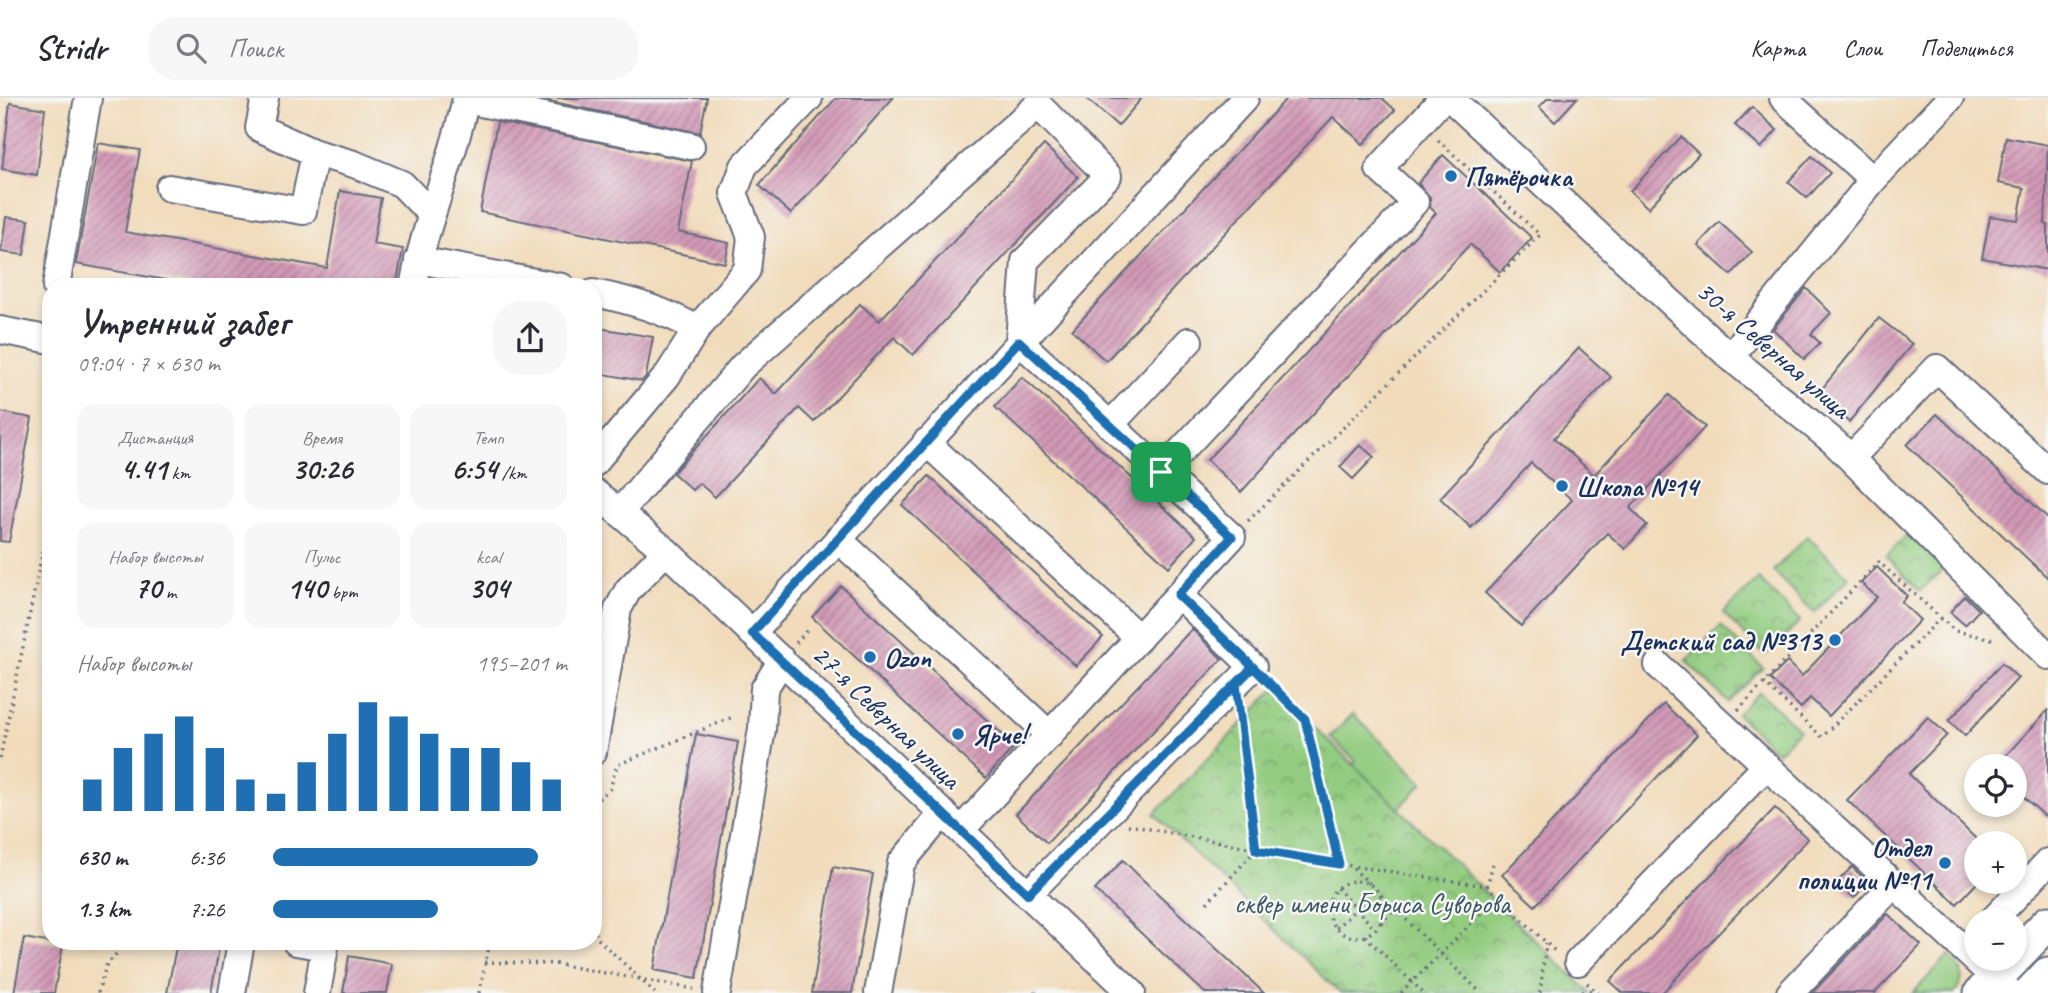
<!DOCTYPE html>
<html lang="ru">
<meta charset="utf-8">
<style>
body{margin:0;font-family:Caveat,sans-serif;background:#f7f7f7;color:#2b2b33;height:100vh;display:flex;flex-direction:column;font-size:26px;white-space:nowrap}
*{box-sizing:border-box;margin:0}
p{font-size:23px;color:#7c7c81}
.icon{flex:none;width:38px;height:38px;fill:none;stroke:currentColor;stroke-width:2;stroke-linecap:round;stroke-linejoin:round}
.map{position:relative;flex:1;overflow:hidden}
.panel{position:absolute;left:42px;top:180px;width:560px;height:672px;display:flex;flex-direction:column;background:#fff;border-radius:28px;box-shadow:0 4px 10px #0003}
.panel>*{flex:none}
.controls{position:absolute;left:1964px;top:656px;display:grid;gap:14px}
.controls a{display:grid;place-items:center;width:63px;height:63px;border-radius:50%;background:#fff;box-shadow:0 4px 10px #0003;font-size:35px}
.pin{position:absolute;display:grid;place-items:center;width:60px;height:60px;color:#fff;margin:-30px;border-radius:14px;box-shadow:0 4px 10px #0006}
.round{display:grid;place-items:center;flex:none;width:74px;height:74px;border-radius:28px;background:#f7f7f7}
.summary{display:flex;align-items:center;justify-content:space-between;height:119px;padding:0 35px}
h1{font-size:38px;font-weight:700;line-height:52px}
.metrics{display:grid;grid-template-columns:repeat(3,1fr);gap:10px;height:119px;padding:7px 35px}
.metrics div{display:grid;align-content:center;border-radius:18px;background:#f7f7f7;text-align:center}
.metrics b{font-size:30px;font-weight:700}
.metrics small{font-size:19px;font-weight:400}
.metrics p{font-size:19px}
.chart{height:196px;padding:14px 35px}
.chart p{display:flex;justify-content:space-between}
.chart svg{width:100%;height:126px;margin-top:7px;stroke:#1f6fb2;stroke-width:6}
ul{padding:0 35px;list-style:none;font-size:23px}
li{display:grid;grid-template-columns:112px 84px 1fr;align-items:center;height:52px}
li i{height:18px;border-radius:9px;background:#1f6fb2}
header{display:flex;align-items:center;gap:42px;box-sizing:border-box;height:98px;padding:0 35px;background:#fff;border-bottom:2px solid #e1e1e2}
header strong{font-size:33px}
nav{display:flex;gap:38px;margin-inline-start:auto;font-size:24px}
.search{width:490px;height:63px;background:#f7f7f7;display:flex;align-items:center;gap:18px;box-sizing:border-box;padding:0 24px;border-radius:28px;color:#7c7c81;font-size:26px}
.map>svg:first-child{display:block}
</style>
<header>
<strong>Stridr</strong>
<div class="search"><svg class="icon" aria-label="search" viewBox="0 0 24 24"><circle cx="10" cy="10" r="6"/><path d="M15 15l6 6"/></svg>Поиск</div>
<nav><a>Карта</a><a>Слои</a><a>Поделиться</a></nav>
</header>
<div class="map">
<svg width="2048" height="895" viewBox="0 0 2048 895">
<defs>
<pattern id="park-crowns" width="20" height="18" patternUnits="userSpaceOnUse" patternTransform="scale(1.75)"><rect width="20" height="18" fill="#93cc80"/><path d="M2 6a3 3 0 1 1 6 0M12 15a3 3 0 1 1 6 0" fill="none" stroke="#77a66c"/></pattern>
<pattern id="building-hatch" width="6" height="6" patternUnits="userSpaceOnUse" patternTransform="scale(1.75)"><rect width="6" height="6" fill="#d299b6"/><path d="M-1 1l2-2M0 6l6-6M5 7l2-2" fill="none" stroke="#aa7d97"/></pattern>
</defs>
<rect width="100%" height="100%" fill="#f6f6f2"/>
<filter id="ink" filterUnits="userSpaceOnUse"><feTurbulence type="fractalNoise" baseFrequency=".0143" numOctaves="2"/><feDisplacementMap in="SourceGraphic" scale="14" xChannelSelector="R" yChannelSelector="G"/><feConvolveMatrix kernelMatrix="1 2 1 2 8 2 1 2 1" color-interpolation-filters="sRGB"/></filter>
<filter id="wash" filterUnits="userSpaceOnUse"><feTurbulence type="fractalNoise" baseFrequency=".00686" numOctaves="4" result="noise"/><feDisplacementMap in="SourceGraphic" scale="28" xChannelSelector="R" yChannelSelector="G"/><feGaussianBlur stdDeviation="1.57" result="paint"/><feColorMatrix in="noise" values="0 0 0 0 0 0 0 0 0 0 0 0 0 0 0 0 0 1.4 0 .05"/><feComposite in="paint" operator="in"/></filter>
<g filter="url(#wash)">
<rect width="100%" height="100%" fill="#f1dbba"/>
<g fill="#93cc80" stroke="#577e6f" stroke-width="2">
<polygon points="1353,616 1423,685 1382,728 1336,684 1356,663 1330,639"/>
<path d="M1949,857C1962,870 1967,879 1955,895H1913Z"/>
</g>
<g fill="url(#park-crowns)" stroke="#577e6f" stroke-width="2">
<polygon points="1909,435 1944,471 1920,493 1886,458"/>
<polygon points="1807,438 1849,479 1814,515 1773,473"/>
<polygon points="1759,481 1800,523 1765,557 1723,515"/>
<polygon points="1721,528 1763,570 1728,604 1686,563"/>
<polygon points="1275,591 1590,895 1340,895 1154,716"/>
<polygon points="1759,594 1799,632 1777,655 1737,616"/>
</g>
<g id="blocks">
<g fill="url(#building-hatch)">
<polygon points="535,0 707,0 700,35"/>
<polygon points="836,0 893,0 791,116 759,87"/>
<polygon points="1086,0 1142,0 1118,28"/>
<polygon points="1287,0 1382,0 1395,12 1363,46 1333,19 1106,263 1072,232"/>
<polygon points="1548,0 1577,0 1555,24 1539,9"/>
<polygon points="10,5 45,11 37,77 2,71"/>
<polygon points="1752,9 1777,32 1761,50 1735,27"/>
<polygon points="497,24 692,63 678,134 729,145 725,165 480,114"/>
<polygon points="1681,39 1699,56 1648,110 1630,93"/>
<polygon points="2006,39 2048,47 2045,126 2048,127 2048,172 1982,160 1990,118 2018,122 2024,90 1998,85"/>
<polygon points="98,45 140,52 125,134 327,170 340,93 381,100 373,146 403,151 396,189 205,189 76,166"/>
<polygon points="1044,47 1078,79 913,257 894,239 814,324 799,310 715,399 699,385 692,392 673,375 759,280 776,296 860,206 879,223"/>
<polygon points="1443,57 1532,140 1500,174 1470,146 1241,394 1207,362 1436,115 1430,109 1430,99 1418,85"/>
<polygon points="1812,58 1830,75 1807,100 1788,84"/>
<polygon points="6,119 29,122 24,157 1,154"/>
<polygon points="1719,124 1752,154 1731,177 1698,147"/>
<polygon points="1806,190 1831,215 1811,236 1820,245 1804,261 1773,231"/>
<polygon points="1879,220 1912,246 1849,324 1816,298"/>
<polygon points="593,229 653,239 646,278 642,283 593,274"/>
<polygon points="1579,250 1611,279 1554,340 1594,377 1669,297 1705,329 1630,410 1647,427 1625,451 1607,435 1521,528 1485,495 1572,402 1531,365 1471,430 1440,400"/>
<polygon points="1022,279 1196,439 1169,469 995,309"/>
<polygon points="0,314 32,320 9,444 0,443"/>
<polygon points="1937,316 2048,420 2048,480 1907,347"/>
<polygon points="1360,347 1374,359 1353,381 1340,369"/>
<polygon points="929,378 1103,539 1076,568 902,407"/>
<polygon points="1877,469 1907,498 1901,504 1920,522 1829,618 1810,600 1801,610 1770,581 1787,564 1802,578 1877,499 1861,485"/>
<polygon points="841,488 1015,648 986,680 812,519"/>
<polygon points="1965,498 1979,512 1965,527 1950,514"/>
<polygon points="1192,531 1222,561 1047,745 1016,716"/>
<polygon points="2002,565 2018,580 1965,638 1949,623"/>
<polygon points="1664,606 1697,637 1535,808 1502,777"/>
<polygon points="2048,612 2048,721 2014,690 2014,668 1996,668"/>
<polygon points="1928,619 1947,637 1909,676 1976,741 1976,786 1957,806 1847,702"/>
<polygon points="696,636 738,644 697,880 654,872"/>
<polygon points="1775,710 1808,741 1662,895 1623,895 1610,883"/>
<polygon points="1123,762 1139,778 1264,895 1205,895 1095,792"/>
<polygon points="833,769 873,776 852,895 812,895"/>
<polygon points="1852,769 1868,784 1854,800 1837,784"/>
<polygon points="1888,816 1921,847 1875,895 1812,895"/>
<polygon points="24,840 63,847 54,895 14,895"/>
<polygon points="177,844 220,844 211,895 167,895"/>
<polygon points="349,858 392,866 387,895 343,895"/>
</g>
</g>
</g>
<g filter="url(#ink)">
<use href="#blocks" fill-opacity="0" stroke="#666b7e" stroke-width="2"/>
<g fill="none" stroke-linecap="round" stroke-linejoin="round">
<g stroke="#666b7e" stroke-width="30">
<g id="minor">
<polyline points="265,0 259,30 315,55 354,66 402,86 430,115"/>
<polyline points="1450,0 1730,259 1834,344 2048,558"/>
<polyline points="1783,0 1873,82"/>
<polyline points="466,2 691,48"/>
<polyline points="169,90 303,113 315,55"/>
<polyline points="418,162 562,189"/>
<polyline points="56,189 88,0"/>
<path d="M413,189C425,123 453,65 466,0"/>
<path d="M593,195C631,202 664,212 697,231"/>
<polyline points="0,232 51,242"/>
<polyline points="1730,259 1873,82 1950,0"/>
<polyline points="1110,327 1189,243"/>
<polyline points="926,344 1139,540"/>
<polyline points="1851,360 1937,270 2048,373"/>
<polyline points="593,366 667,278 697,231 747,172 751,139 734,95 744,68 809,0"/>
<polyline points="1161,374 1415,104 1379,71 1443,0"/>
<polyline points="593,393 666,453 1132,895"/>
<polyline points="620,414 743,268 1038,7 1108,78 1025,163 1019,243"/>
<polyline points="838,441 1050,637"/>
<polyline points="752,535 1245,0"/>
<polyline points="1658,567 2011,895"/>
<polyline points="593,654 618,511 628,492 666,453"/>
<polyline points="961,732 1232,439 1019,243"/>
<polyline points="1028,796 1253,569 1179,497"/>
<polyline points="1993,822 2048,764"/>
<polyline points="296,844 325,849 317,895"/>
<polyline points="1578,864 1766,668"/>
<polyline points="232,895 241,844"/>
<polyline points="717,895 762,631 764,591 782,562"/>
<polyline points="878,895 901,765 943,715"/>
<polyline points="1790,895 1894,786"/>
</g>
</g>
<g stroke="#666b7e" stroke-width="37">
<g id="major">
<polyline points="2014,860 2048,825"/>
<polyline points="1981,895 2014,861"/>
<polyline points="2030,895 2048,876"/>
</g>
</g>
<g stroke="#666b7e" stroke-width="3.5" stroke-dasharray="2 5" stroke-linecap="butt">
<polyline points="1248,423 1540,137 1438,42"/>
<polyline points="796,545 808,531"/>
<polyline points="1268,584 1305,621 1339,766"/>
<polyline points="1764,585 1822,639 1940,521"/>
<polyline points="1738,612 1879,464 1955,533 1997,542"/>
<polyline points="0,660 51,413"/>
<polyline points="593,705 610,691 617,667 733,619"/>
<polyline points="1128,727 1339,766 1487,788 1557,855"/>
<polyline points="1353,770 1370,786"/>
<circle cx="1356" cy="811" r="28"/>
<polyline points="1487,788 1493,766"/>
<polyline points="1337,790 1375,831"/>
<polyline points="1381,797 1481,895"/>
<polyline points="1207,805 1256,752 1240,616"/>
<polyline points="1381,825 1395,811"/>
<polyline points="593,828 597,840 655,895"/>
<polyline points="1336,830 1376,792"/>
<polyline points="1365,838 1412,884 1498,799"/>
<polyline points="485,864 556,866 694,891"/>
<polyline points="1587,885 1598,895"/>
<polyline points="98,895 106,868 126,844"/>
<polyline points="479,895 490,844"/>
<polyline points="1035,895 1036,892"/>
<polyline points="1401,895 1412,884 1423,895"/>
<polyline points="1540,895 1546,845"/>
<polyline points="1575,895 1595,892"/>
</g>
<use href="#minor" stroke="#fff" stroke-width="26"/>
<use href="#major" stroke="#fff" stroke-width="33"/>
</g>
</g>
<g fill="none" stroke-linecap="round" stroke-linejoin="round" filter="url(#ink)">
<g stroke="#fff" stroke-width="14">
<polyline id="route" points="1161,374 1019,243 752,535 1028,796 1253,569 1305,621 1339,766 1256,752 1236,586 1253,569 1178,497 1232,439 1161,374"/>
</g>
<use href="#route" stroke="#1f6fb2" stroke-width="9"/>
</g>
<g fill="#1f6fb2" stroke="#f6f6f2" stroke-width="2.5">
<circle cx="1451" cy="78" r="7"/>
<circle cx="1562" cy="388" r="7"/>
<circle cx="1835" cy="542" r="7"/>
<circle cx="870" cy="559" r="7"/>
<circle cx="958" cy="636" r="7"/>
<circle cx="1945" cy="765" r="7"/>
</g>
<g text-anchor="middle" stroke-width="5" stroke-linejoin="round" paint-order="stroke">
<g font-size="28" font-weight="bold" fill="#1b2f5e" stroke="#f6f6f2" text-anchor="start">
<text x="1465" y="88">Пятёрочка</text>
<text x="1576" y="398">Школа №14</text>
<text x="1821" y="552" text-anchor="end">Детский сад №313</text>
<text x="884" y="569">Ozon</text>
<text x="972" y="646">Ярче!</text>
<text x="1931" y="759" text-anchor="end">Отдел<tspan x="1931" dy="32">полиции №11</tspan></text>
</g>
<g font-size="28" fill="#1b2f5e" stroke="#f6f6f2">
<text transform="translate(1774 251) rotate(41)" y="10">30-я Северная улица</text>
<text transform="translate(887 618) rotate(44)" y="10">27-я Северная улица</text>
</g>
<g font-size="28" fill="#395666" stroke="#f6f6f2">
<text x="1372" y="815">сквер имени Бориса Суворова</text>
</g>
</g>
</svg>
<div class="controls">
<a><svg class="icon" aria-label="locate" viewBox="0 0 24 24"><circle cx="12" cy="12" r="6"/><path d="M12 2v4M12 18v4M2 12h4M18 12h4"/></svg></a>
<a>+</a>
<a>−</a>
</div>
<div class="pin" style="left:1161px;top:374px;background:#1e9e55"><svg class="icon" aria-label="arrive" viewBox="0 0 24 24"><path d="M6 21V4h12l-3 4 3 4H6"/></svg></div>
<section class="panel">
<div class="summary"><div><h1>Утренний забег</h1><p>09:04 · 7 × 630 m</p></div><a class="round"><svg class="icon" aria-label="share" viewBox="0 0 24 24"><path d="M12 15V3M7 8l5-5 5 5M5 13v7h14v-7"/></svg></a></div>
<div class="metrics">
<div><p>Дистанция</p><b>4.41<small> km</small></b></div>
<div><p>Время</p><b>30:26</b></div>
<div><p>Темп</p><b>6:54<small> /km</small></b></div>
</div>
<div class="metrics">
<div><p>Набор высоты</p><b>70<small> m</small></b></div>
<div><p>Пульс</p><b>140<small> bpm</small></b></div>
<div><p>kcal</p><b>304</b></div>
</div>
<div class="chart"><p><span>Набор высоты</span>195–201 m</p>
<svg viewBox="0 0 160 44" preserveAspectRatio="none"><path d="M5 44V33M15 44V22M25 44V17M35 44V11M45 44V22M55 44V33M65 44V38M75 44V27M85 44V17M95 44V6M105 44V11M115 44V17M125 44V22M135 44V22M145 44V27M155 44V33"/></svg>
</div>
<ul>
<li><b>630 m</b>6:36<i style="width:90%"></i></li>
<li><b>1.3 km</b>7:26<i style="width:56%"></i></li>
</ul>
</section>
</div>
